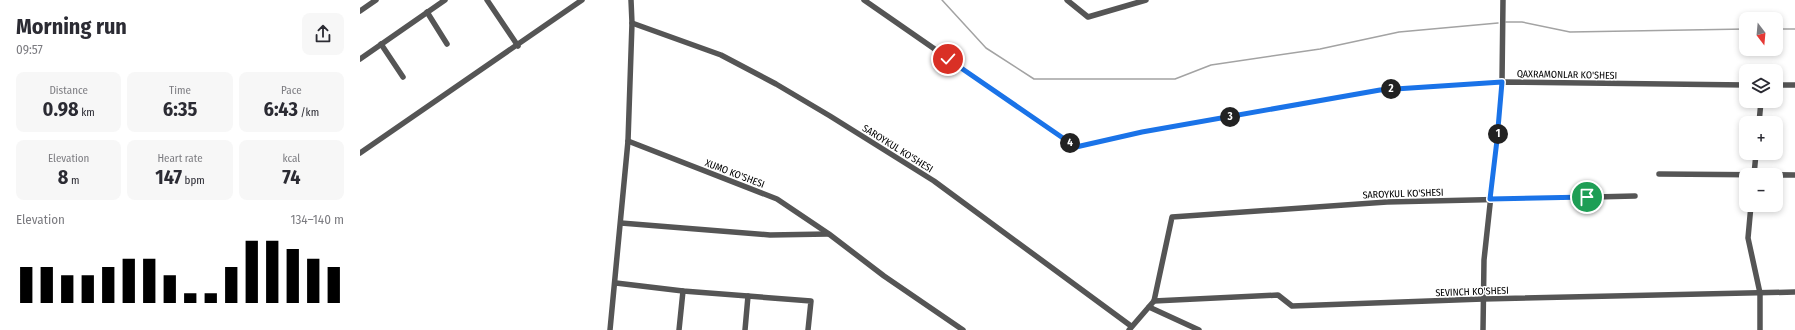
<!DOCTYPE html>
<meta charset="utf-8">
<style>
body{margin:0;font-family:"Fira Sans Condensed",sans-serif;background:#f7f7f7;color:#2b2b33;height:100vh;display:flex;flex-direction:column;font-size:15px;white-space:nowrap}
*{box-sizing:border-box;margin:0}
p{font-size:13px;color:#7c7c81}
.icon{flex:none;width:22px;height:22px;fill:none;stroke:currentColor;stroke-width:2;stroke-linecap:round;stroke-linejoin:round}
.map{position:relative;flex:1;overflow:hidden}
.side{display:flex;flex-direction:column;background:#fff;width:360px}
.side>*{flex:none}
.needle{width:26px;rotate:164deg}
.buttons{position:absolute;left:1379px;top:12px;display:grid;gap:8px}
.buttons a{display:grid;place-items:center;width:44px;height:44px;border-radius:8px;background:#fff;box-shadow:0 2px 6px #0003;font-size:20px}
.pin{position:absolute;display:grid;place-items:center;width:34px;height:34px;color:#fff;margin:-17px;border:2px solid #fff;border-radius:50%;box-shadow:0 1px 4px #0007}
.km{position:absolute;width:20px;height:20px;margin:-10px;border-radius:50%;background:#222;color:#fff;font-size:11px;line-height:20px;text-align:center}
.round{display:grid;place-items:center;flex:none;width:42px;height:42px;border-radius:8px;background:#f7f7f7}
.head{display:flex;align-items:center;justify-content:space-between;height:68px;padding:0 16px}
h1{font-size:22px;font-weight:700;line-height:30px}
.figures{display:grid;grid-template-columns:repeat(3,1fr);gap:6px;height:68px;padding:4px 16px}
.figures div{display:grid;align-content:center;border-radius:8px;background:#f7f7f7;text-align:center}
.figures b{font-size:20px;font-weight:700}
.figures small{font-size:11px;font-weight:400}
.figures p{font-size:11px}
.chart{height:112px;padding:8px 16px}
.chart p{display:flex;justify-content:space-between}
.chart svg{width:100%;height:72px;margin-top:4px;stroke:#000;stroke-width:6}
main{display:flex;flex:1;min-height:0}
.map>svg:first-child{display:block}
</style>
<main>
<section class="side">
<div class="head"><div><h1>Morning run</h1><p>09:57</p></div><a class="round"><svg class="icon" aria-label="share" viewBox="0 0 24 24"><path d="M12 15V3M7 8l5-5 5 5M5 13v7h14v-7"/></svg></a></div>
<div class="figures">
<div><p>Distance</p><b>0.98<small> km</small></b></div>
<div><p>Time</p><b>6:35</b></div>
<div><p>Pace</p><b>6:43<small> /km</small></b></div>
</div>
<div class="figures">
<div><p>Elevation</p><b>8<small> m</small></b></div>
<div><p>Heart rate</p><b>147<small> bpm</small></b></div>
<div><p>kcal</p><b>74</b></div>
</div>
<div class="chart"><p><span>Elevation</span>134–140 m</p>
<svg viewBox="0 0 160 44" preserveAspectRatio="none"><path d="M5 44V22M15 44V22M25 44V27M35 44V27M45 44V22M55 44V17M65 44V17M75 44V27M85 44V38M95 44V38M105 44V22M115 44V6M125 44V6M135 44V11M145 44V17M155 44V22"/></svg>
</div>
</section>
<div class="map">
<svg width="1435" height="330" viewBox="0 0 1435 330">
<rect width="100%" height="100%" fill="#fff"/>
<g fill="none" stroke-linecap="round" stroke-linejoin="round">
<g stroke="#a3a3a3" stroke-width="1.5">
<polyline points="582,0 626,48 674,79 815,79 851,65 960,49 1039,32 1138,23"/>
<polyline points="1146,22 1162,22 1210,32 1386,29"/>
<polyline points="1416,29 1435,29"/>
</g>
<g stroke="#555" stroke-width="5.5">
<polyline points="127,0 158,46"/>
<polyline points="504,0 716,147 782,132 1020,90 1142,82 1386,85"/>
<polyline points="707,0 728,17 786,0"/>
<polyline points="0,11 16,0"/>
<polyline points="67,12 87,44"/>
<polyline points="272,23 361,55 416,84 470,116 574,181 771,326"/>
<polyline points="21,44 43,77"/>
<polyline points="0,59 85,0"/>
<polyline points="1416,85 1435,85"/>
<polyline points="1399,123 1401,101"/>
<polyline points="268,141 417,199 469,234 524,276 603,330"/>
<polyline points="0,153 222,0"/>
<polyline points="1299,174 1435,175"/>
<polyline points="1394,175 1396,153"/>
<polyline points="1391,205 1388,238 1400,293 1400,330"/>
<polyline points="261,223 410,235 468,234"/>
<polyline points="256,283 323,291 451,301 448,330"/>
<polyline points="794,301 918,295 932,306 1123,299 1435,292"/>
<polyline points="789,307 839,330"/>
<polyline points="250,330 268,141 272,23 271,0"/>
<polyline points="319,330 323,291"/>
<polyline points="385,330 388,296"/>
<polyline points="769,330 794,301 812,217 1027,202 1275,196"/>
<polyline points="1123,330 1124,260 1137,140 1142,82 1143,0"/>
</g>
</g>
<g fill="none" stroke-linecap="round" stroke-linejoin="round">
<g stroke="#fff" stroke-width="8">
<polyline id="route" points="588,59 716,147 782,132 1020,90 1142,82 1137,140 1130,199 1227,197"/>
</g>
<use href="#route" stroke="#1a73e8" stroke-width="5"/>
</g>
<g text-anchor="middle" stroke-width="3" stroke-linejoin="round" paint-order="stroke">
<g font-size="10" fill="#000" stroke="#fff">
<text transform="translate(1207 74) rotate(1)" y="4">QAXRAMONLAR KO'SHESI</text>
<text transform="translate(538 148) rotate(32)" y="4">SAROYKUL KO'SHESI</text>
<text transform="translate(375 173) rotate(21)" y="4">XUMO KO'SHESI</text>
<text transform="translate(1043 193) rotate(-2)" y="4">SAROYKUL KO'SHESI</text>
<text transform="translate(1112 291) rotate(-2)" y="4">SEVINCH KO'SHESI</text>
</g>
</g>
</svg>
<div class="buttons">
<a><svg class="needle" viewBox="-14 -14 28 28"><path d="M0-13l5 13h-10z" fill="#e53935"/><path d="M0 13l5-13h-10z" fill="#7c7c81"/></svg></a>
<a><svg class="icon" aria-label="layers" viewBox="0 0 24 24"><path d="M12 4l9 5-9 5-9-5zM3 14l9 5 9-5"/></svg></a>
<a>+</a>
<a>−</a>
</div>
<div class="pin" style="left:1227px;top:197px;background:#1e9e55"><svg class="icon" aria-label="arrive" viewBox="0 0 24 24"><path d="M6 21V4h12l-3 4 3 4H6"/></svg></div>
<div class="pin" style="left:588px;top:59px;background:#d93025"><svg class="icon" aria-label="check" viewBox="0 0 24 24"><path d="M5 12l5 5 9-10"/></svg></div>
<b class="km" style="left:1138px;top:134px">1</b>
<b class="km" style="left:1031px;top:89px">2</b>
<b class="km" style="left:870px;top:117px">3</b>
<b class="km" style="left:710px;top:143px">4</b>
</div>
</main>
